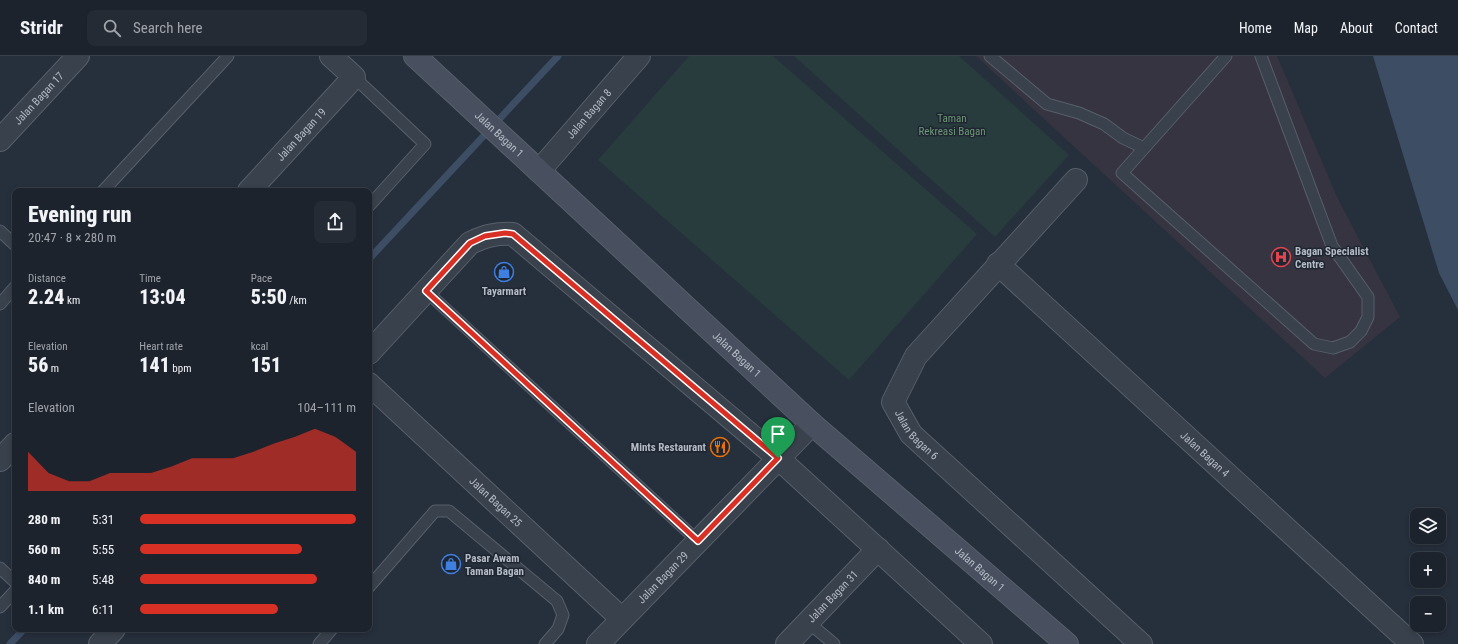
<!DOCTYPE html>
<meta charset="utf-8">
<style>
body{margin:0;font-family:"Roboto Condensed",sans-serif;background:#252b35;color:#f1f3f6;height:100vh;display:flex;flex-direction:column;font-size:15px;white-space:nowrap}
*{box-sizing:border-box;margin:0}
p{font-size:13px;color:#a0a4aa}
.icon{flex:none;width:22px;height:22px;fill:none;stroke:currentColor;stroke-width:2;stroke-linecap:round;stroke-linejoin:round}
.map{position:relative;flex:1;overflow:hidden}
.side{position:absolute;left:12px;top:132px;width:360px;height:444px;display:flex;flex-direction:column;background:#1c232d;border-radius:8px;box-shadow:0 2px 6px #0003,0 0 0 1px #3a4049}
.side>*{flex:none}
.buttons{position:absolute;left:1410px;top:452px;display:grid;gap:8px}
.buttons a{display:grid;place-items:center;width:36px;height:36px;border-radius:8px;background:#1c232d;box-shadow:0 2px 6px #0003,0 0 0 1px #3a4049;font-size:20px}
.pin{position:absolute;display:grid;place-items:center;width:34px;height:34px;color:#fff;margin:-41px -17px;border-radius:50% 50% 50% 0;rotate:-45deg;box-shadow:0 0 4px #0007}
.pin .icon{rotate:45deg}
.round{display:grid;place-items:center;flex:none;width:42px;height:42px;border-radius:8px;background:#252b35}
.headline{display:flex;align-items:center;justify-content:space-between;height:68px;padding:0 16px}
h1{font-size:22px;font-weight:800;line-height:30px}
.metrics{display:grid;grid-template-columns:repeat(3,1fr);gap:6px;height:68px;padding:4px 16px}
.metrics div{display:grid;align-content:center}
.metrics b{font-size:20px;font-weight:800}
.metrics small{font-size:11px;font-weight:400}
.metrics p{font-size:11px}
.chart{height:112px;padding:8px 16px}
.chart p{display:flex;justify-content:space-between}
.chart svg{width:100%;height:72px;margin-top:4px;fill:#d93025;opacity:.7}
ul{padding:0 16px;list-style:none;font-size:13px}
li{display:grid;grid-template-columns:64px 48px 1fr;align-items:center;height:30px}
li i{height:10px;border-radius:5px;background:#d93025}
header{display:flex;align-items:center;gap:24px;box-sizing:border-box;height:56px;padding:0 20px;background:#1c232d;border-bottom:1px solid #3a4049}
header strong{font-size:19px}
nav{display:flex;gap:22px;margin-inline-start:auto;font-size:14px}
.search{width:280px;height:36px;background:#252b35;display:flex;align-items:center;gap:10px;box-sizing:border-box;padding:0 14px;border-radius:8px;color:#a0a4aa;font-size:15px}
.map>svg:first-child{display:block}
</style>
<header>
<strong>Stridr</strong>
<div class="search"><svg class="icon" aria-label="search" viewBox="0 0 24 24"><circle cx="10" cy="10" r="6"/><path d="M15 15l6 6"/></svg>Search here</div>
<nav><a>Home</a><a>Map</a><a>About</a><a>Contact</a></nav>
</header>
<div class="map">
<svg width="1458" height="588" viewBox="0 0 1458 588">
<rect width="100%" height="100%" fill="#262f3c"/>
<polygon fill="#363441" points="976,0 1277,0 1337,141 1400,261 1325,322"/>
<g fill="#283b3d">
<polygon points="689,0 773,0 977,178 849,324 598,104"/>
<polygon points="794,0 959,0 1069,99 995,181"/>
</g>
<polygon fill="#3c4d64" points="1373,0 1458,0 1458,254 1439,217"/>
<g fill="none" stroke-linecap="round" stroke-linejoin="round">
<g stroke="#3c4d64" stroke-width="7">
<polyline points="369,203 558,0"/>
<polyline points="10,588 24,573"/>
</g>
<g stroke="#575f6a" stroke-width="13">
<g id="lane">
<polyline points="990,0 1047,48 1079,57 1104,68 1123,82 1144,92"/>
<polyline points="1226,0 1122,117 1314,288 1333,292 1350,286 1361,275 1368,261 1368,241 1332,190 1261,0"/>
<polyline points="354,21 425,88 369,150"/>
<polyline points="103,135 228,0"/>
<polyline points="0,175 15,189"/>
<polyline points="426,235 698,485"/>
<polyline points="0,248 15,231"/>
<polyline points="0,512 15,526"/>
<polyline points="369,531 435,455 449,455 557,545 563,559 558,573 545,588"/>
<polyline points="0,551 15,535"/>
<polyline points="808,566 834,588"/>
<polyline points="319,588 332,573"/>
</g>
</g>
<g stroke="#575f6a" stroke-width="24">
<g id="street">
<path id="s1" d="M0,84L78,0"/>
<path id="s2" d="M539,115L639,0"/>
<path id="s3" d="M1076,124L916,300L893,346L911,378L1141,588"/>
<path id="s4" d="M249,135L354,21L331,0"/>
<path id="s5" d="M998,208L1412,588"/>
<path d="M369,297L470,187C485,180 496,177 513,178L778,402L981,588"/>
<path id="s6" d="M369,328L622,563"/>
<polyline points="0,404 15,388"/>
<polyline points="100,588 114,573"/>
<path id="s7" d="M598,588L812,368"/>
<path id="s8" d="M787,588L878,493"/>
</g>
</g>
<g stroke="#575f6a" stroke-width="24">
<g id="secondary">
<path id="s9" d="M415,0L812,368L1067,588"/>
</g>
</g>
<use href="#lane" stroke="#39414c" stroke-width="11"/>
<use href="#street" stroke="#39414c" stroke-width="22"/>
<use href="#secondary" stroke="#48505f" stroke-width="22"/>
</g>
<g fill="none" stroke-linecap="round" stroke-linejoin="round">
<g stroke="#fff" stroke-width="8">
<polygon id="route" points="505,177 513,178 778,402 698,485 426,235 470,187 485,180"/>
</g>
<use href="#route" stroke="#d93025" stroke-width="5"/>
</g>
<defs>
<g id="hospital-ring" transform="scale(1)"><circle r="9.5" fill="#1e2631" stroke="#e0444e" stroke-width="1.5"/><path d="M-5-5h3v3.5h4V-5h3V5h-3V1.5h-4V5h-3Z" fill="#e0444e"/></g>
<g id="shop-ring" transform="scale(1)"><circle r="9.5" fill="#1e2631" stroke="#3f7fe0" stroke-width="1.5"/><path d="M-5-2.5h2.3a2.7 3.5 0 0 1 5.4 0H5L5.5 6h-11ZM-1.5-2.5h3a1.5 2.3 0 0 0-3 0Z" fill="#3f7fe0"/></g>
<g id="restaurant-ring" transform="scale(1)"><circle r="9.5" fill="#1e2631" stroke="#e8710a" stroke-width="1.5"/><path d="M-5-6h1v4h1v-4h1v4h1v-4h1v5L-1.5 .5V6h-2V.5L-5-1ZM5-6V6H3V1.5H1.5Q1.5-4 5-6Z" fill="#e8710a"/></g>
</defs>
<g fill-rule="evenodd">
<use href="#hospital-ring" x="1281" y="201"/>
<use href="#shop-ring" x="504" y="216"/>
<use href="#restaurant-ring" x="720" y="391"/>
<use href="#shop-ring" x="451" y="508"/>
</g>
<g text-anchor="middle" stroke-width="3" stroke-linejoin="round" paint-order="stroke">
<g font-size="11" fill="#b5bcc7" stroke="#1e2631">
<text dy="4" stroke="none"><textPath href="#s1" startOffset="57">Jalan Bagan 17</textPath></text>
<text dy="4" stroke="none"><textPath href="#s2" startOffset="76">Jalan Bagan 8</textPath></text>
<text dy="4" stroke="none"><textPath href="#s4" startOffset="77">Jalan Bagan 19</textPath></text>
<text dy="4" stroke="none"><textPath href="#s9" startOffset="115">Jalan Bagan 1</textPath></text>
<text dy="4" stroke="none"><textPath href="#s9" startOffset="439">Jalan Bagan 1</textPath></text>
<text dy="4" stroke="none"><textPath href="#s3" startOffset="330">Jalan Bagan 6</textPath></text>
<text dy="4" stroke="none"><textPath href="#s5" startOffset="281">Jalan Bagan 4</textPath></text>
<text dy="4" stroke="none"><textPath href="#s6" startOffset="173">Jalan Bagan 25</textPath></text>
<text dy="4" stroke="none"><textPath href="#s9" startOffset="763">Jalan Bagan 1</textPath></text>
<text dy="4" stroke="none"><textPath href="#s7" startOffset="93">Jalan Bagan 29</textPath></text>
<text dy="4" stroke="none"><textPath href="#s8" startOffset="66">Jalan Bagan 31</textPath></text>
</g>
<g font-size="11" fill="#6e9777" stroke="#1e2631">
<text x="952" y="66">Taman<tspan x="952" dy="13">Rekreasi Bagan</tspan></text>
</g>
<g font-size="11" font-weight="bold" fill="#b5bcc7" stroke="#1e2631" text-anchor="start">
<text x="1295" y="199">Bagan Specialist<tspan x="1295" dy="13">Centre</tspan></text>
<text x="504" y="239" text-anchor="middle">Tayarmart</text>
<text x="706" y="395" text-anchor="end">Mints Restaurant</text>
<text x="465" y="506">Pasar Awam<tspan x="465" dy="13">Taman Bagan</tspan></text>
</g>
</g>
</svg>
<div class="buttons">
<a><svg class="icon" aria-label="layers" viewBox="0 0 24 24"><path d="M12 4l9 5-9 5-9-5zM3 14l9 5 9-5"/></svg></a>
<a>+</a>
<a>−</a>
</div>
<div class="pin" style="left:778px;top:402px;background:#1e9e55"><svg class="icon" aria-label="arrive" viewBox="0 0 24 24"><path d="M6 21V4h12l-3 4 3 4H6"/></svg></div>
<section class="side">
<div class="headline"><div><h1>Evening run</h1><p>20:47 · 8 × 280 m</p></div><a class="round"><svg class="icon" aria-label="share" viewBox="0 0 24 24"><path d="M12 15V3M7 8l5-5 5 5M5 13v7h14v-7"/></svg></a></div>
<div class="metrics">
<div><p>Distance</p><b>2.24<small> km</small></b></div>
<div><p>Time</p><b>13:04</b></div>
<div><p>Pace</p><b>5:50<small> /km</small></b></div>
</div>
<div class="metrics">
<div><p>Elevation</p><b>56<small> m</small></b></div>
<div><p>Heart rate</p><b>141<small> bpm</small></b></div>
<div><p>kcal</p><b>151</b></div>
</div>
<div class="chart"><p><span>Elevation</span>104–111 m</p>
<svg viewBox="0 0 160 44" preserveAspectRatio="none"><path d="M0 44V20L10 33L20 38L30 38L40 33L50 33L60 33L70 29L80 24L90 24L100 24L110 20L120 15L130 11L140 6L150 11L160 20V44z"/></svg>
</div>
<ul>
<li><b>280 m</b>5:31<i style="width:100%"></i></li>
<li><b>560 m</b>5:55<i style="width:75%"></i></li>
<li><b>840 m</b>5:48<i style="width:82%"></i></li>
<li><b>1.1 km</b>6:11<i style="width:64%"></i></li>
</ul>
</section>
</div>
